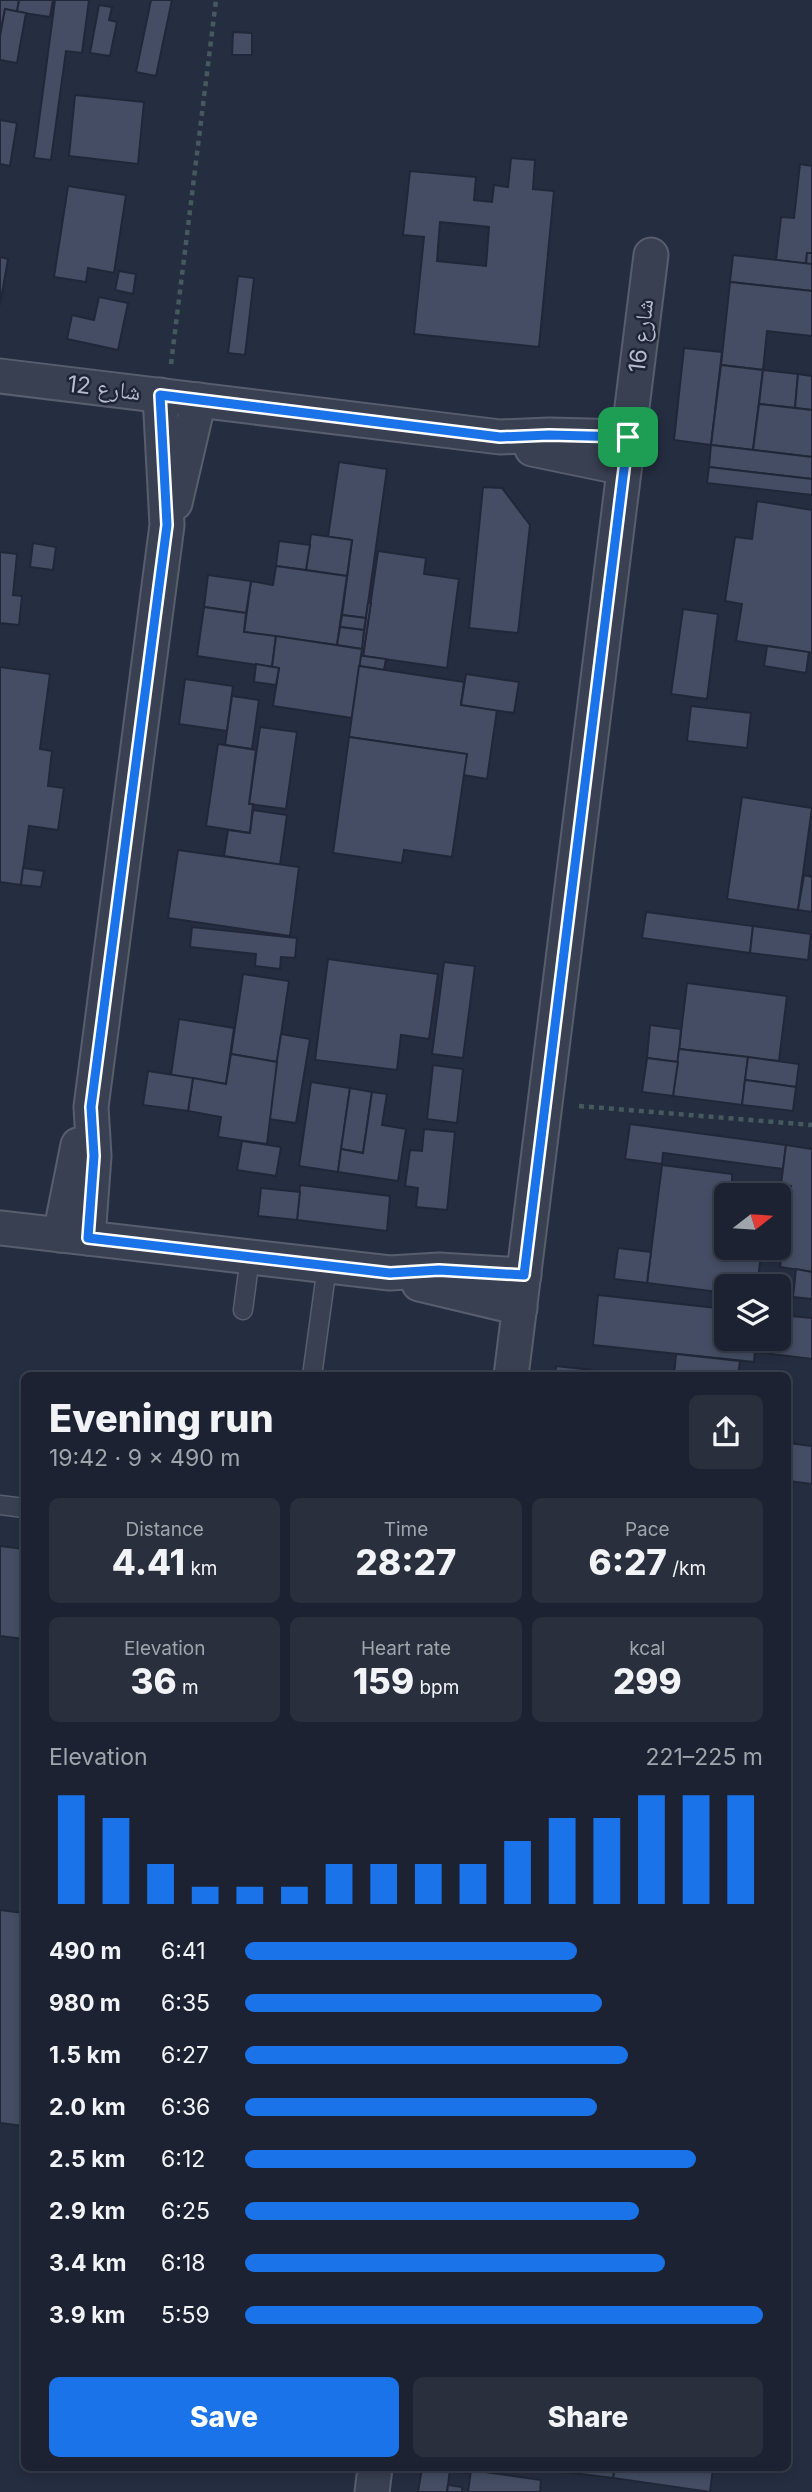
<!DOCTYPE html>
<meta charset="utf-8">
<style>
body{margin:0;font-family:Inter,"Noto Naskh Arabic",sans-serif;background:#292f3d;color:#f1f3f6;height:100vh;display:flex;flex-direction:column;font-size:26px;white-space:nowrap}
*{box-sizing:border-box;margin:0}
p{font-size:23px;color:#a0a4ab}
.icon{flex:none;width:38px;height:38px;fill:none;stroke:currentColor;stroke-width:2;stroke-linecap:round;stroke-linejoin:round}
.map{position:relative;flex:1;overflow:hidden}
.panel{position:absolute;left:21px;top:1372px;width:770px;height:1099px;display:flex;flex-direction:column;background:#1c2231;border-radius:10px;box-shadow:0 4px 10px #0003,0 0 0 2px #3a3f4d}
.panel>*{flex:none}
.needle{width:46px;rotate:73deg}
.tools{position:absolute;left:714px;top:1183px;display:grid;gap:14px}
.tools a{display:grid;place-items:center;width:77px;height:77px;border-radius:10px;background:#1c2231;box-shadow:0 4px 10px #0003,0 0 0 2px #3a3f4d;font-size:35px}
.pin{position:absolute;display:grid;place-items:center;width:60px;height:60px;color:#fff;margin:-30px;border-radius:14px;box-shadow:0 4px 10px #0006}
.round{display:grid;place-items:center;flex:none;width:74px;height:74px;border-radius:10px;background:#292f3d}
.headline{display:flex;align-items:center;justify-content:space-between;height:119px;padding:0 28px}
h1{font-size:38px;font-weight:800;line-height:52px}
.stats{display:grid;grid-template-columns:repeat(3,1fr);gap:10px;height:119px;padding:7px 28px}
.stats div{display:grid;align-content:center;border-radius:10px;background:#292f3d;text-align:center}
.stats b{font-size:35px;font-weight:800}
.stats small{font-size:19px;font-weight:400}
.stats p{font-size:19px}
.chart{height:196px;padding:14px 28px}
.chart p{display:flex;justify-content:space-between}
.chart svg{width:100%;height:126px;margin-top:7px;stroke:#1a73e8;stroke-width:6}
.action{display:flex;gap:14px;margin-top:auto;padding:14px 28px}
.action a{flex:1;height:80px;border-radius:10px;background:#1a73e8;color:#fff;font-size:28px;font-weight:800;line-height:80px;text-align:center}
.action a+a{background:#292f3d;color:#f1f3f6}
ul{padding:0 28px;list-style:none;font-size:23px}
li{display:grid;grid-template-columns:112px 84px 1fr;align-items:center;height:52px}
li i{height:18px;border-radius:9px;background:#1a73e8}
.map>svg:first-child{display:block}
</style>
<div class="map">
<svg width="812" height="2492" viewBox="0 0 812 2492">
<rect width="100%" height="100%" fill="#252e41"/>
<g fill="#444d63" stroke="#202738" stroke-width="2" fill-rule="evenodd">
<polygon points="0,0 19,0 17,12 5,9 0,36"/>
<polygon points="19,0 53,0 50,17 17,12"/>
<polygon points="55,0 89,0 82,53 66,51 51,160 34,158"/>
<polygon points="151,0 172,0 156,76 136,72"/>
<polygon points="99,5 112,7 109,20 117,22 110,56 90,53"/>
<polygon points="5,9 26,13 17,63 0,60 0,36"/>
<polygon points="233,32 252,33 252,55 232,55"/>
<polygon points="75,95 144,102 138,164 69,156"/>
<polygon points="0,120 17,123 10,166 0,164"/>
<path d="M511,158L535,160L533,189L554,191L539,347L414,334L424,237L403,235L410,171L476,177L474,200L492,202L494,185L508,187ZM440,222L489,227L486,266L437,261Z"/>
<polygon points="800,164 812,166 812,253 807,253 806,264 776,260 781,217 794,218"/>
<polygon points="68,186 126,195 114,273 88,268 86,282 54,277"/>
<polygon points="807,253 812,253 812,264 806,264"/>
<polygon points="733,255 812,264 812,291 730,282"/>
<polygon points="0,257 8,259 0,305"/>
<polygon points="119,271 136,274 133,294 115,290"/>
<polygon points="238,276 254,278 245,355 228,353"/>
<polygon points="730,282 812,291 812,336 767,331 763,370 721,365"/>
<polygon points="99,297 128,303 118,350 67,339 72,315 94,320"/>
<polygon points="684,348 722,352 711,445 674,440"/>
<polygon points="721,365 763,370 753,450 711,445"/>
<polygon points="763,370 798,374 795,408 759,404"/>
<polygon points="798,374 812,376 812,410 795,408"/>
<polygon points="759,404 812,410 812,457 753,450"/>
<polygon points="711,445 812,457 812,479 709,467"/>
<polygon points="339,462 387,469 366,618 342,615 352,540 328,537"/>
<polygon points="709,467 812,479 812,495 707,483"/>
<polygon points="483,487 502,488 530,525 518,633 469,628"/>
<polygon points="757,501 812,510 812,653 736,641 742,604 725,601 735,537 752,539"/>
<polygon points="311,534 352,540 347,576 306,570"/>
<polygon points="279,541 310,545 306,570 276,566"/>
<polygon points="33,543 56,547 53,570 30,567"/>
<polygon points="378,551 426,558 424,574 459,579 447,668 363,656"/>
<polygon points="0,552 17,554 13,595 22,596 19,625 0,623"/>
<polygon points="276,566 347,576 337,645 244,632 251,581 273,585"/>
<polygon points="208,575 251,581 246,613 204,607"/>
<polygon points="368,603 371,603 363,656 386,659 384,670 359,666"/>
<polygon points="204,607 246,613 244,632 276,636 272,667 197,656"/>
<polygon points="683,609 718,614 707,699 671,694"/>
<polygon points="342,615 366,618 364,630 340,627"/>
<polygon points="340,627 364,630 362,649 337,645"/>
<polygon points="276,636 362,649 352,718 273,706 279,668 272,667"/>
<polygon points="767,646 809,652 806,673 764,666"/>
<polygon points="256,664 279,668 276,685 254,682"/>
<polygon points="359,666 464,682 461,705 497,710 487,779 463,775 467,754 349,737"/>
<polygon points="0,667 50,674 40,749 52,751 48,786 64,788 58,830 29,826 21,885 0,882"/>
<polygon points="466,674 519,682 514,713 461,705"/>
<polygon points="185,679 233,686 227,731 179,724"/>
<polygon points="232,696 259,700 252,749 225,745"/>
<polygon points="691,706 751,713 747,748 687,741"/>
<polygon points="260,727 297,732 286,809 249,804"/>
<polygon points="349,737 467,754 452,857 404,850 402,863 333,853"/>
<polygon points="218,744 256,750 249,804 253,804 250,833 206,826"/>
<polygon points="742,797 812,808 798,910 727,899"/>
<polygon points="253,810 287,815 280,865 224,856 228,830 250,833"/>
<polygon points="178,850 299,867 290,936 168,918"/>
<polygon points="23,868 44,871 41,887 21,885"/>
<polygon points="804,875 812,877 812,912 798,910"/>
<polygon points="646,912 753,926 750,953 642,938"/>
<polygon points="753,926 811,934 808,960 750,953"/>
<polygon points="192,927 297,938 295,958 281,957 280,969 255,966 256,954 190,947"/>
<polygon points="328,959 438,974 429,1039 401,1035 397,1070 315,1060"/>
<polygon points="444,962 475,966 463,1058 432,1054"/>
<polygon points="243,974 289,981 277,1062 231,1054"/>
<polygon points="687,983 787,996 779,1061 679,1049"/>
<polygon points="179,1019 234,1028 226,1084 171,1075"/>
<polygon points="650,1025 681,1029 678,1062 647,1058"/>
<polygon points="281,1034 310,1039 296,1123 268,1119"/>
<polygon points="679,1049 748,1057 742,1105 673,1096"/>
<polygon points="231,1054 277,1062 267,1144 218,1137 221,1117 188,1111 193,1078 226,1084"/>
<polygon points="748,1057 799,1064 796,1087 745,1080"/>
<polygon points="647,1058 678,1062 673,1096 642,1092"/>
<polygon points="433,1065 463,1069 457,1123 427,1119"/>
<polygon points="148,1071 193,1078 188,1111 143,1105"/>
<polygon points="745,1080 796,1087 793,1111 742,1105"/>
<polygon points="311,1082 350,1088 338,1172 299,1166"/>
<polygon points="350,1088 372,1092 363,1153 341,1149"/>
<polygon points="372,1092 387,1094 382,1125 406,1129 398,1181 338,1172 341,1149 363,1153"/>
<polygon points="630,1124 786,1145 783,1169 663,1153 662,1164 625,1159"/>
<polygon points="424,1129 455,1132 447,1210 416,1207 418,1188 405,1186 410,1150 422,1151"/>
<polygon points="242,1141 281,1147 276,1176 237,1170"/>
<polygon points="786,1145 812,1149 812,1272 780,1267 791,1186 781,1184"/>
<polygon points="662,1165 732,1174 732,1182 761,1185 760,1195 726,1195 726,1248 762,1248 757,1286 726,1286 726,1293 647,1283"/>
<polygon points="300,1185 390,1196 387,1231 297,1220"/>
<polygon points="261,1188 300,1192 297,1220 258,1216"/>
<polygon points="618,1248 651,1252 647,1283 614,1279"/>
<polygon points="796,1269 812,1272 812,1299 793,1297"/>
<polygon points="598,1295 726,1309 726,1339 756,1339 754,1362 593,1345"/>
<polygon points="779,1315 812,1318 812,1359 755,1352 756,1339 779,1339"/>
<polygon points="676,1354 740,1361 738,1376 674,1376"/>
<polygon points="556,1366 592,1370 592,1376 555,1376"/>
<polygon points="788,1443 812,1446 812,1484 788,1481"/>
<polygon points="0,1546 24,1549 24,1639 0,1636"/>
<polygon points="0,1910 24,1913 24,2126 0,2123"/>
<polygon points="422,2468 450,2470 447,2492 418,2492"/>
<polygon points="452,2468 487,2468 487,2470 469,2468 468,2473 452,2471"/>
<polygon points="532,2468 615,2468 613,2478"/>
<polygon points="615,2468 713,2468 710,2492 613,2478"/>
<polygon points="471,2470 541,2480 540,2492 468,2492"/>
<polygon points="448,2485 462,2487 462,2492 447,2492"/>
</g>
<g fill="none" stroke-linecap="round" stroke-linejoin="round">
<g stroke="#575e6e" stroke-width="21">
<g id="lane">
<polyline points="243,1310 250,1257"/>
<polyline points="312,1376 327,1266"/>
<polyline points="0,1505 24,1508"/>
</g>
</g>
<g stroke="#575e6e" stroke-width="37">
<g id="street">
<polyline points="0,376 500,437 549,435 628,437"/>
<polyline points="532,449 624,468"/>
<polyline points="175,503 199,400"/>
<polyline points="0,1228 390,1273 439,1270 524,1275"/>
<polyline points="60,1235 78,1145"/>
<polyline points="88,1238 94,1156 91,1107 167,525 160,395"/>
<polyline points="419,1284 520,1308"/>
<polyline points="511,1376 651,255"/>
<polyline points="372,2492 375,2468"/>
</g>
</g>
<g stroke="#45595f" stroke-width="4.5" stroke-dasharray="5 5" stroke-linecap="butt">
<polyline points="171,364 216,0"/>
<polyline points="579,1106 812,1125"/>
</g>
<use href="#lane" stroke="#394051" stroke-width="18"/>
<use href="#street" stroke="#394051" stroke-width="33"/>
</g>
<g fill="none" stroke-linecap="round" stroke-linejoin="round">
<g stroke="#fff" stroke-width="14">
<polygon id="route" points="160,395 500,437 549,435 628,437 524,1275 439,1270 390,1273 88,1238 94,1156 91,1107 167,525"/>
</g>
<use href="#route" stroke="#1a73e8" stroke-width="9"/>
</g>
<g text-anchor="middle" stroke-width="5" stroke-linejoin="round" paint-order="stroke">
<g font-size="23" fill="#b6bccb" stroke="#1e2536">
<text transform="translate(641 336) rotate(-83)" y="8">شارع 16</text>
<text transform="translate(104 388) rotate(7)" y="8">شارع 12</text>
</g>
</g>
</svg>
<div class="tools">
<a><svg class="needle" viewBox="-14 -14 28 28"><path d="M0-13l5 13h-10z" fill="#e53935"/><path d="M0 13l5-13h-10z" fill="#a0a4ab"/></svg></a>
<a><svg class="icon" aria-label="layers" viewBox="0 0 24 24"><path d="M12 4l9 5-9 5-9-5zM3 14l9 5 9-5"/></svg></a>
</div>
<div class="pin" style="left:628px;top:437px;background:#1e9e55"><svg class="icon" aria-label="arrive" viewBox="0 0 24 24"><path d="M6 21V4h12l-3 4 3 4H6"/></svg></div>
<section class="panel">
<div class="headline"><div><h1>Evening run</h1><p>19:42 · 9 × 490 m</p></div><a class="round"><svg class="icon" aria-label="share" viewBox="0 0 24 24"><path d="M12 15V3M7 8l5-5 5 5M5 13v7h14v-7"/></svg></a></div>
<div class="stats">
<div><p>Distance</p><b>4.41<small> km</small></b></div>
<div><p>Time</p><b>28:27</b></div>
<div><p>Pace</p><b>6:27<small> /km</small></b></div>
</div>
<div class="stats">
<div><p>Elevation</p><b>36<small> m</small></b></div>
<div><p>Heart rate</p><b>159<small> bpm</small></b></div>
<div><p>kcal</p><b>299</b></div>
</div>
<div class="chart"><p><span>Elevation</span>221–225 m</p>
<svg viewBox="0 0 160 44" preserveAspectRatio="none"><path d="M5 44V6M15 44V14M25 44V30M35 44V38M45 44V38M55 44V38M65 44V30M75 44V30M85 44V30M95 44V30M105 44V22M115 44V14M125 44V14M135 44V6M145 44V6M155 44V6"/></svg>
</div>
<ul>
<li><b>490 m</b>6:41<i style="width:64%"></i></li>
<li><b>980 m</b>6:35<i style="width:69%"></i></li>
<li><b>1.5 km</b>6:27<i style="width:74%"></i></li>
<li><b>2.0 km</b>6:36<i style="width:68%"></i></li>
<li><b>2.5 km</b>6:12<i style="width:87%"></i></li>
<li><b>2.9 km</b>6:25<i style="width:76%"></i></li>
<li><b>3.4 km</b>6:18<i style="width:81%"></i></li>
<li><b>3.9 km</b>5:59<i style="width:100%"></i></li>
</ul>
<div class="action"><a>Save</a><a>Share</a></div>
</section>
</div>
